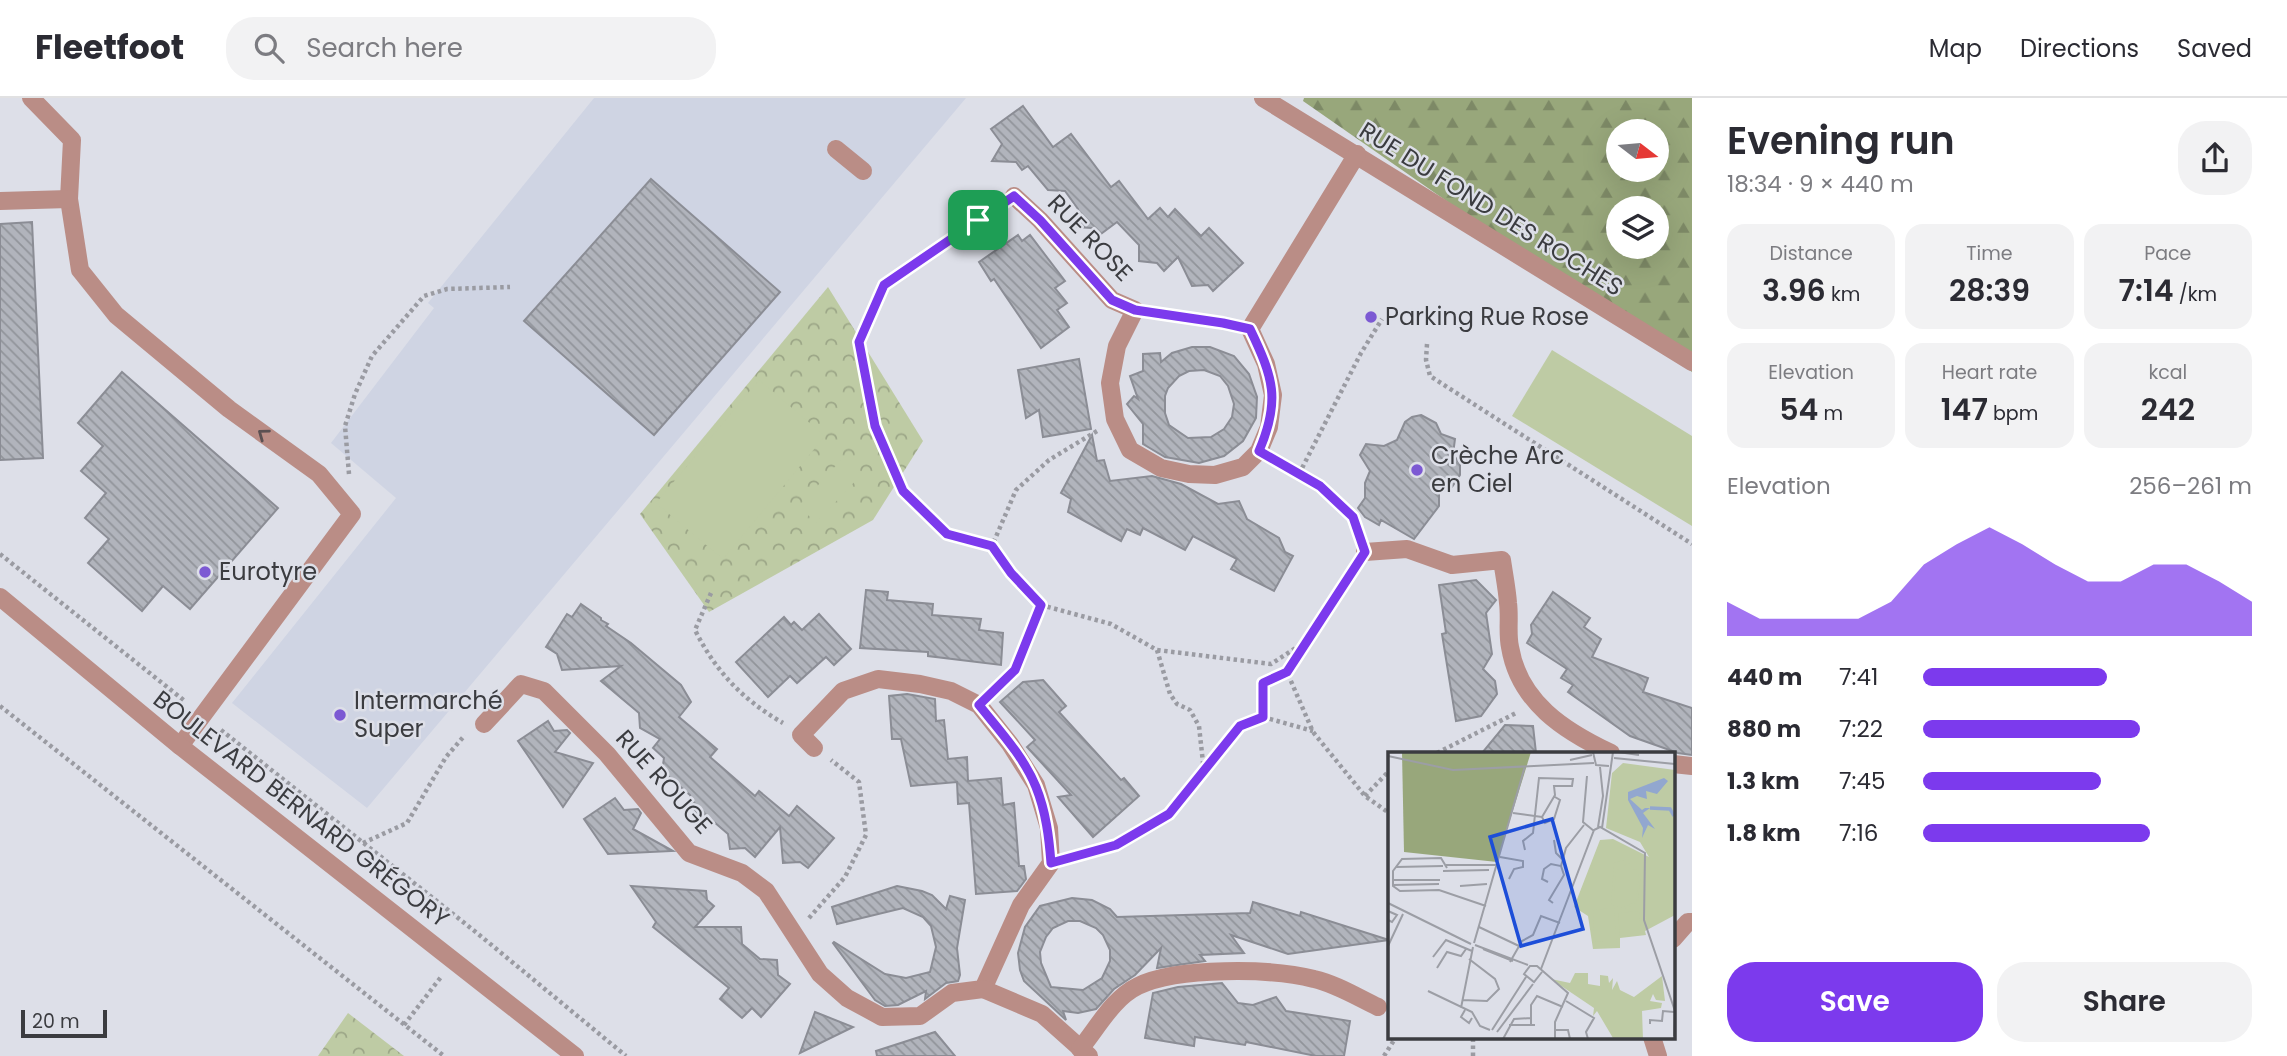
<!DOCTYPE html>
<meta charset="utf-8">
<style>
body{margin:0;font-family:Poppins,sans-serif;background:#f2f2f3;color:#2b2b33;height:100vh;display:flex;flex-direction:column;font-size:26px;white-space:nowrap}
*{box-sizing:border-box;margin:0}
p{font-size:23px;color:#7c7c81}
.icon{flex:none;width:38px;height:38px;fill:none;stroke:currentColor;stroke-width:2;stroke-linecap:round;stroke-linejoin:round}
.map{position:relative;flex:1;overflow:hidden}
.panel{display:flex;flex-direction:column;background:#fff;width:595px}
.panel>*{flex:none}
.needle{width:46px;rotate:106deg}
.tools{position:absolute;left:1606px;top:21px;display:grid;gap:14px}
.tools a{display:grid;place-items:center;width:63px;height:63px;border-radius:50%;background:#fff;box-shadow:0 7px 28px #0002;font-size:35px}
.scale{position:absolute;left:21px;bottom:18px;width:86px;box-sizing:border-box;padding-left:7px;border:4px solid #3b3c40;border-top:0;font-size:19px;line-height:24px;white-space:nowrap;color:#3b3c40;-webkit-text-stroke:5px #dddfe8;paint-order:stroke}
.pin{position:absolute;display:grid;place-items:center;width:60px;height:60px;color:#fff;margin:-30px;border-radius:14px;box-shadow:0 4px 10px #0006}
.round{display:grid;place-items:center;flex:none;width:74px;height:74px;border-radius:28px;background:#f2f2f3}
.summary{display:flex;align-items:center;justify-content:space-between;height:119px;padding:0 35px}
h1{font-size:38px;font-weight:600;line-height:52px}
.stats{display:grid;grid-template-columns:repeat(3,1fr);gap:10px;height:119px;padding:7px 35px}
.stats div{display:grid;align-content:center;border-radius:18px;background:#f2f2f3;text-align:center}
.stats b{font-size:30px;font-weight:600}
.stats small{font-size:19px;font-weight:400}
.stats p{font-size:19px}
.chart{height:196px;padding:14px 35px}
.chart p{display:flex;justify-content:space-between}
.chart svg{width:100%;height:126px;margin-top:7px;fill:#7c3aed;opacity:.7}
.button{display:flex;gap:14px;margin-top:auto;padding:14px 35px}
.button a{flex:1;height:80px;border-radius:28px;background:#7c3aed;color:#fff;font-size:28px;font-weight:600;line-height:80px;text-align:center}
.button a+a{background:#f2f2f3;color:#2b2b33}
ul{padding:0 35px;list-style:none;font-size:23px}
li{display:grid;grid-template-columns:112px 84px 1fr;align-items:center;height:52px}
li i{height:18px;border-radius:9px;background:#7c3aed}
header{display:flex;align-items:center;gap:42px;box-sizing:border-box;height:98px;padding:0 35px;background:#fff;border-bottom:2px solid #e1e1e2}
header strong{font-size:33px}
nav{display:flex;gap:38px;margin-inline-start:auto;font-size:24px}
.search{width:490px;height:63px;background:#f2f2f3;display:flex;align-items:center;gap:18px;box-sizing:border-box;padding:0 24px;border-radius:28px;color:#7c7c81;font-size:26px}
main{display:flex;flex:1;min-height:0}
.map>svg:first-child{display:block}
</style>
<header>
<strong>Fleetfoot</strong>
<div class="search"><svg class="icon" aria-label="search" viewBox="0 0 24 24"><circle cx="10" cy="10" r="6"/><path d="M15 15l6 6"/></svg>Search here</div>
<nav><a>Map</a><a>Directions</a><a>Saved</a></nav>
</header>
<main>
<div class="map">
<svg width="1692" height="958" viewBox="0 0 1692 958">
<defs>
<pattern id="forest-firs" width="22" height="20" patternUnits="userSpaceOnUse" patternTransform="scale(1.75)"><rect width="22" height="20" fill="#98a77b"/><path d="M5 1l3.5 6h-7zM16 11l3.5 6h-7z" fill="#7d8966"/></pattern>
<pattern id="park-crowns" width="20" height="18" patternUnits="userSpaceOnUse" patternTransform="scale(1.75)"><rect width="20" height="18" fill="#becba4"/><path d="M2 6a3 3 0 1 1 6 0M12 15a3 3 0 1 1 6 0" fill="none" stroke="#9ca687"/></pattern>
<pattern id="building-back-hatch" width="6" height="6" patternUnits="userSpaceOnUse" patternTransform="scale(1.75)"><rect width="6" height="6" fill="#b1b4bc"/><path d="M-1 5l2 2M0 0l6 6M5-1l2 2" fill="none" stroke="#91949a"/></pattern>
</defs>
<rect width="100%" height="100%" fill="#dddfe8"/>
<polygon fill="#cfd4e3" points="594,0 966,0 367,710 232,605 396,400 331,345 434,210 428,205"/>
<path fill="url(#forest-firs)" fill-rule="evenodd" d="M1304,0H1692V274L1303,3ZM1619,33H1657V72H1619ZM1619,110H1657V149H1619Z"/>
<g fill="url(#park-crowns)">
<polygon points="828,189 923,343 873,422 709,514 640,416"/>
<polygon points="348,915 404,958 318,958"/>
</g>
<g fill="#becba4">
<polygon points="1552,252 1692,338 1692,428 1512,318"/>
<polygon points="759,282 825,338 723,461 656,405"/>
<polygon points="841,362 859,379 816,425 799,408"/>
</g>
<g fill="url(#building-back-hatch)" stroke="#8b8d95" stroke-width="2" fill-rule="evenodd">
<polygon points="1023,8 1053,49 1071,36 1111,89 1119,83 1148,121 1160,110 1168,119 1175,111 1201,138 1209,130 1243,165 1213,193 1208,187 1192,188 1178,159 1164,173 1157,165 1139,163 1139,147 1117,124 1098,138 1092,130 1077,129 1078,111 1065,93 1048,92 1028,68 1022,72 1016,64 992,63 1002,46 991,31"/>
<polygon points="651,81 780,194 654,337 524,223"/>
<polygon points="32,124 43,360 0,362 0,126"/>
<polygon points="1018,137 1022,143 1030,137 1065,183 1055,190 1067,205 1057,212 1069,229 1041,250 994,181 991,183 979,164"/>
<path d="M1192,249H1210L1234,258L1249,276L1257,299L1256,320L1243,343L1224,358L1199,365L1165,359L1143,346V326L1127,306L1134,298L1138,301L1130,278L1143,273V256L1160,255L1161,264L1172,255ZM1204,272L1220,278L1228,288L1234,306L1232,319L1224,331L1211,339L1188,340L1169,327L1165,315V298L1168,290L1179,278L1189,273Z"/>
<polygon points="1079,261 1091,331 1043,339 1039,312 1026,320 1018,272"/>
<polygon points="122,274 278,410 190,511 163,488 142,513 88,465 109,441 85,420 106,395 81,373 103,348 78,325"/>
<polygon points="1421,317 1436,325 1441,336 1455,341 1453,356 1460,366 1460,377 1452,389 1439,395 1439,408 1414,441 1381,422 1379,427 1365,419 1358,410 1365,400 1365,385 1370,373 1360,357 1366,346 1384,348 1397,342 1405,324 1412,319"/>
<polygon points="1092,337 1097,363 1104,362 1110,383 1152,378 1181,386 1218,406 1239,403 1247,421 1279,440 1285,454 1293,458 1274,493 1231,471 1237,461 1193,438 1185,452 1143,430 1140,437 1127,431 1121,443 1068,414 1071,401 1061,395"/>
<polygon points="1476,482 1496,502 1486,515 1492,556 1483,571 1495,583 1497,596 1481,618 1456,623 1442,536 1446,535 1439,487"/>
<polygon points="866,492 888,494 887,502 933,506 932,517 981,521 979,532 1003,535 1001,567 928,558 928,554 860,550"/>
<polygon points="1553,494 1590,520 1584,529 1601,541 1592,559 1648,580 1643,594 1692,610 1692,657 1678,655 1630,638 1568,594 1573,587 1561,580 1567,571 1527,545 1532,536 1531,527"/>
<polygon points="581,506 601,520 601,522 608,526 606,528 631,545 681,587 691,604 679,619 717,651 710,659 755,698 759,693 789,718 797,708 834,740 808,770 800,764 783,765 780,729 755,759 745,750 730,751 728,736 706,717 696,716 690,697 662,673 664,660 653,650 660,641 640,630 639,615 601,583 621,568 562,572 557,556 546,549 567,516 572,519"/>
<polygon points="819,516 851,551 834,567 826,559 797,585 790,578 768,599 736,564 784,519 791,527 794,524 802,532"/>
<polygon points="1043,582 1066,608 1059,614 1121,682 1124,680 1139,698 1093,739 1058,699 1071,697 1027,649 1035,642 1000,604 1023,584"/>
<polygon points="907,596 935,601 936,623 944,622 948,661 967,659 968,683 1001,680 1003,707 1014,705 1019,768 1024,768 1026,781 1017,793 976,796 969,705 958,706 957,684 911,688 901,641 892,641 889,598"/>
<polygon points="548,623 554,633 567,632 570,635 555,654 593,665 563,709 518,643"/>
<polygon points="1505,627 1533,628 1536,655 1482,655"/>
<polygon points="615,700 624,712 638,711 641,715 633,731 673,753 608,756 584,721"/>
<polygon points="631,788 706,793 707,802 714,808 695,829 741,829 742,846 760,861 777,862 778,877 790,886 761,919 752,910 742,920 720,901 729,890 653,829 656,824"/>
<polygon points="897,788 922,793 932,797 946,811 950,798 965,802 957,850 960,877 958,883 946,885 925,901 926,893 898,907 885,908 875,902 833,845 834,844 885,876 906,880 930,874 936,849 931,828 923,819 903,810 837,826 832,809"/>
<path d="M1072,800L1092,802L1110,811L1117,819L1250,815L1253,804L1300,818L1301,814L1389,842L1288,856L1231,837L1244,855L1200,857L1205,863L1157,870L1161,850L1135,877L1114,891L1096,911L1078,915L1063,913L1066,922L1024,883L1020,872L1018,855L1025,829L1040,808ZM1068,823H1080L1096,830L1103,837L1110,852V863L1102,880L1083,892L1051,889L1041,865L1040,854L1046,839L1053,830Z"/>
<polygon points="1222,885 1238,905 1253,907 1276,899 1286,913 1350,923 1344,958 1316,958 1246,944 1245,947 1195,939 1194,948 1145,940 1153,895 1178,889"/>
<polygon points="815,914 853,929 800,955"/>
<polygon points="935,934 955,958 877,958 876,953"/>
</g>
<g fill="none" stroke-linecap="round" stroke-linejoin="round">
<g stroke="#9a9ba2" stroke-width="4.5" stroke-dasharray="3.5 3.5" stroke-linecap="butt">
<polyline points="1155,215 1229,226"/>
<polyline points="1427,246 1426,262 1430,278 1692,446"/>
<polyline points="1097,333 1049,362 1016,392 992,448 1011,475 1041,507 1111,526 1157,552 1271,566 1305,544 1334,506 1355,471"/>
<polyline points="1278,364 1320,388 1353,419 1359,435"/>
<polyline points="349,376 345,328 355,296 372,258 424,198 447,191 510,189"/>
<polyline points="1299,376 1361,255 1382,221"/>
<polyline points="992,448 947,436 903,393 875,328 859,244 885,187 995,110"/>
<polyline points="0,456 186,604"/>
<path d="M711,495L695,532C716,574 743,602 783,625"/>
<polyline points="1303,546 1287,574 1313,634 1365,698 1389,715"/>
<polyline points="1157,552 1170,596 1177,606 1190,612 1199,628 1204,674"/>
<polyline points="996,591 1015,572 1041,507"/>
<polyline points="0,608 444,958"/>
<polyline points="1263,619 1313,633"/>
<polyline points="221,632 477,835 626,958"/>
<polyline points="1437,655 1516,615"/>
<polyline points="1365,698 1389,673"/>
<polyline points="363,745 407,725 446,659 465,637"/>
<polyline points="1071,759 1116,747 1169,716 1239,628 1263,619 1263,585 1287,574"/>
<polyline points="809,820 845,779 866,737 859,684 831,662"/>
<polyline points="404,927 441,879"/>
<polyline points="1384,958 1396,939"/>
<polyline points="1473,958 1473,939"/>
</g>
<g stroke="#ba8d86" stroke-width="18">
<polyline points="31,0 72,42 69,101 80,172 116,217 229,311 319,376 352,416 180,648"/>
<polyline points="1263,0 1692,264"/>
<polyline points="836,51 863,73"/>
<polyline points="1014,98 1040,122 1112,202 1135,212 1117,248 1110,285 1115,321 1130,352 1161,370 1189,376 1215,377 1243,369 1259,353 1269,329 1273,297 1266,266 1250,231 1357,56"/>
<polyline points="0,103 69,101"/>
<path d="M1365,454L1407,451L1452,467L1502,462C1504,476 1507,491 1508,505C1510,520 1507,535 1510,549C1519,604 1564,633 1611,655"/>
<polyline points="0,499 180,648 575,958"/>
<polyline points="484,626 521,586 544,593 607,656 689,755 742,775 766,793 820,876 847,900 882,919 920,918 952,895 983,891 1021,807 1051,765 1049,730 1036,687 1010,646 979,607 951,593 920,586 878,581 843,593 801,637 814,650"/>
<polyline points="1673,666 1692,668"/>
<polyline points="1673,841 1688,824 1692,824"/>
<polyline points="983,891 1042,916 1089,958"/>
<polyline points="1652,939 1658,958"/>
<path d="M1080,951C1098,929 1113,900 1138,888C1177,869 1272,870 1314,881C1336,886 1357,899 1378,909"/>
</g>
</g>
<defs><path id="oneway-chevron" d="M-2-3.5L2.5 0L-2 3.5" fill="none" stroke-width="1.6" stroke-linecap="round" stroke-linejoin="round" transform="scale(1.75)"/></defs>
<use stroke="#5b5052" href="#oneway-chevron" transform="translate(263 336) rotate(-144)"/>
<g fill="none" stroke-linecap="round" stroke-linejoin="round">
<g stroke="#fff" stroke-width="14">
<path id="route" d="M1014,98L1040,122L1112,202L1135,212L1223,225L1250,231C1273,279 1281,302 1259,353L1320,388L1353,419L1365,454L1287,574L1263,585V619L1240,628L1169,716L1116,747L1051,765C1049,739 1046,714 1036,689C1024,659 999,632 979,607L1015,572L1041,507L1011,475L992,448L947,436L903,393L875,328L859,244L884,187Z"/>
</g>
<use href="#route" stroke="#7c3aed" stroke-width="9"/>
</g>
<g fill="#7c59d3" stroke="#dddfe8" stroke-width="2.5">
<circle cx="1371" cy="219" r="7"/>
<circle cx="1417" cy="372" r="7"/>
<circle cx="205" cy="474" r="7"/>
<circle cx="340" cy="617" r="7"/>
</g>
<g text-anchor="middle" stroke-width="5" stroke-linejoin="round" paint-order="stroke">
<g font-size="24" fill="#3b3c40" stroke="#dddfe8">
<text transform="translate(1491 111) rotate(32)" y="8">RUE DU FOND DES ROCHES</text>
<text transform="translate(1090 140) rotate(46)" y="8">RUE ROSE</text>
<text transform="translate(664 684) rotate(48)" y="8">RUE ROUGE</text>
<text transform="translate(301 711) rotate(38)" y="8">BOULEVARD BERNARD GRÉGORY</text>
</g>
<g font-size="24" fill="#3b3c40" stroke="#dddfe8" text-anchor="start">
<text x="1385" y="227">Parking Rue Rose</text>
<text x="1431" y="366">Crèche Arc<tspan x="1431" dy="28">en Ciel</tspan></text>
<text x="219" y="482">Eurotyre</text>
<text x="354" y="611">Intermarché<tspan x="354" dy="28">Super</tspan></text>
</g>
</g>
<g transform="translate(1388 654)">
<rect width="287" height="287" fill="#dddfe8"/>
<path d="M187,221H200V232L212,234V223L220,224L221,231L225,226L224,238L229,229L232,238L246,245L274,224L277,249L268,248L265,242L262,249L274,251L273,256L254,259L255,287H218L225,286L209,259L205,264L206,256L163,227L182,231Z" fill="#becba4"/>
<path d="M14,0H143L109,110L16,100Z" fill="#98a77b"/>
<path d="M235,11L287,18V163L257,179L258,183L232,186V196L205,197L200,164L186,155L212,88L225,87L261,105L252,90L218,76L224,21Z" fill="#becba4"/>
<path d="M236,108L253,121L250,149L239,157L223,153L226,111ZM239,112L251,122L248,149L237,155L226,144L228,119ZM264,108H287V155H264ZM226,156L229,195L216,196V190L206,189L205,158ZM251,159L253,183L232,184L230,161Z" fill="#becba4" fill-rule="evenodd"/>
<path d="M276,26L280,29L269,42L258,39L259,47L249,44L242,47L254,58L257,56H262L255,61L267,77L260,73L254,86L255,76L240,48V40Z" fill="#92a7cf"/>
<path fill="none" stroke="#92a7cf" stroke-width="3.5" d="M262,56L282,57L286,64"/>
<path fill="none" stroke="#9c9ea5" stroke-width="2" d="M205,0L208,13L221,14M230,0L251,3M0,4L65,18L206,11M226,6L287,12M182,8L204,3M199,24L195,70L206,79M125,61L154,65M154,65L157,71L166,67L172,48L167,45M210,75L215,44L212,15M214,76L225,0M166,88L168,101L174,107M137,98L135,89L145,81L151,26L185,27L184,34H166L167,43L154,65M112,105L135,109V115L126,117L121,127M58,113H109M173,114L178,96L196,73M8,115L55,114M59,116L53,106L14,107L5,119V134L12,139L51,138L98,154M55,119L101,118M5,128H52M160,130L154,127L156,117L163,112L173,114L176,123L161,148L165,151M5,133L51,132M72,134L99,132M0,151L83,192M0,159L9,163L4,170L0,168M91,175L131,194M86,191L137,14M87,193L140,213M0,194L15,162M95,197L125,209M45,205L58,188L84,199M122,210L134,189L145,183L153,164L172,171M49,216L59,200L73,204L78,197M153,217L206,78L212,75L257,101L256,168L287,259M154,220L146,230L136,222L142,214H149L180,241L167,270V287M40,239L84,260L92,274L102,278M74,248L99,249L111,237L107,227L81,207M178,249L206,266L198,280L200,287M73,256L85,195M77,258L73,265L81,271L84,266M262,272V268L274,269L275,259L286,260M121,273H147M143,273V253L149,244L175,255M104,278L138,225M167,278H180L182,287M109,280L145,232M286,284L287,261M115,287L126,267L143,266"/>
<path fill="#1d4ed8" fill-opacity="0.15" stroke="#1d4ed8" stroke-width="3.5" d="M164,67L195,177L133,194L102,85Z"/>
<rect width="287" height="287" fill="none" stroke="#3b3c40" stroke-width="3.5"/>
</g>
</svg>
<div class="tools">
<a><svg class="needle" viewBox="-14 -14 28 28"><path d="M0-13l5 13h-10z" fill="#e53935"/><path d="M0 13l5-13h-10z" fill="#7c7c81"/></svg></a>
<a><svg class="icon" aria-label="layers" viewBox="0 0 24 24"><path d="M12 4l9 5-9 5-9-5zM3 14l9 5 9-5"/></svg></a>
</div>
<div class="scale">20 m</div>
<div class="pin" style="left:978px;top:122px;background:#1e9e55"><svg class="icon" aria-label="arrive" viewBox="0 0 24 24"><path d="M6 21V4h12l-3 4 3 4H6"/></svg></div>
</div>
<section class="panel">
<div class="summary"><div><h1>Evening run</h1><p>18:34 · 9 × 440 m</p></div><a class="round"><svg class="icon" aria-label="share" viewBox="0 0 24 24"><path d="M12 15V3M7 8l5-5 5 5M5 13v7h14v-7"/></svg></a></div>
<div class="stats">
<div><p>Distance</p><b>3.96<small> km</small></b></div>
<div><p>Time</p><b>28:39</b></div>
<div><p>Pace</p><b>7:14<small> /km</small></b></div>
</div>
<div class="stats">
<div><p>Elevation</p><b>54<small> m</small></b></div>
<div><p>Heart rate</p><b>147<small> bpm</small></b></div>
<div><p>kcal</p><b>242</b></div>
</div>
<div class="chart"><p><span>Elevation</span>256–261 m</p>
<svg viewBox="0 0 160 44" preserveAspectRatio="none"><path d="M0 44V32L10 38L20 38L30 38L40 38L50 32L60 19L70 12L80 6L90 12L100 19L110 25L120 25L130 19L140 19L150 25L160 32V44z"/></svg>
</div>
<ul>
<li><b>440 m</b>7:41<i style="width:56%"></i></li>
<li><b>880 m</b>7:22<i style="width:66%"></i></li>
<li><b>1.3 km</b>7:45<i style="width:54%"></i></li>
<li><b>1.8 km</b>7:16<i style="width:69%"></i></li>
</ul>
<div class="button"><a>Save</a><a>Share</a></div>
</section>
</main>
